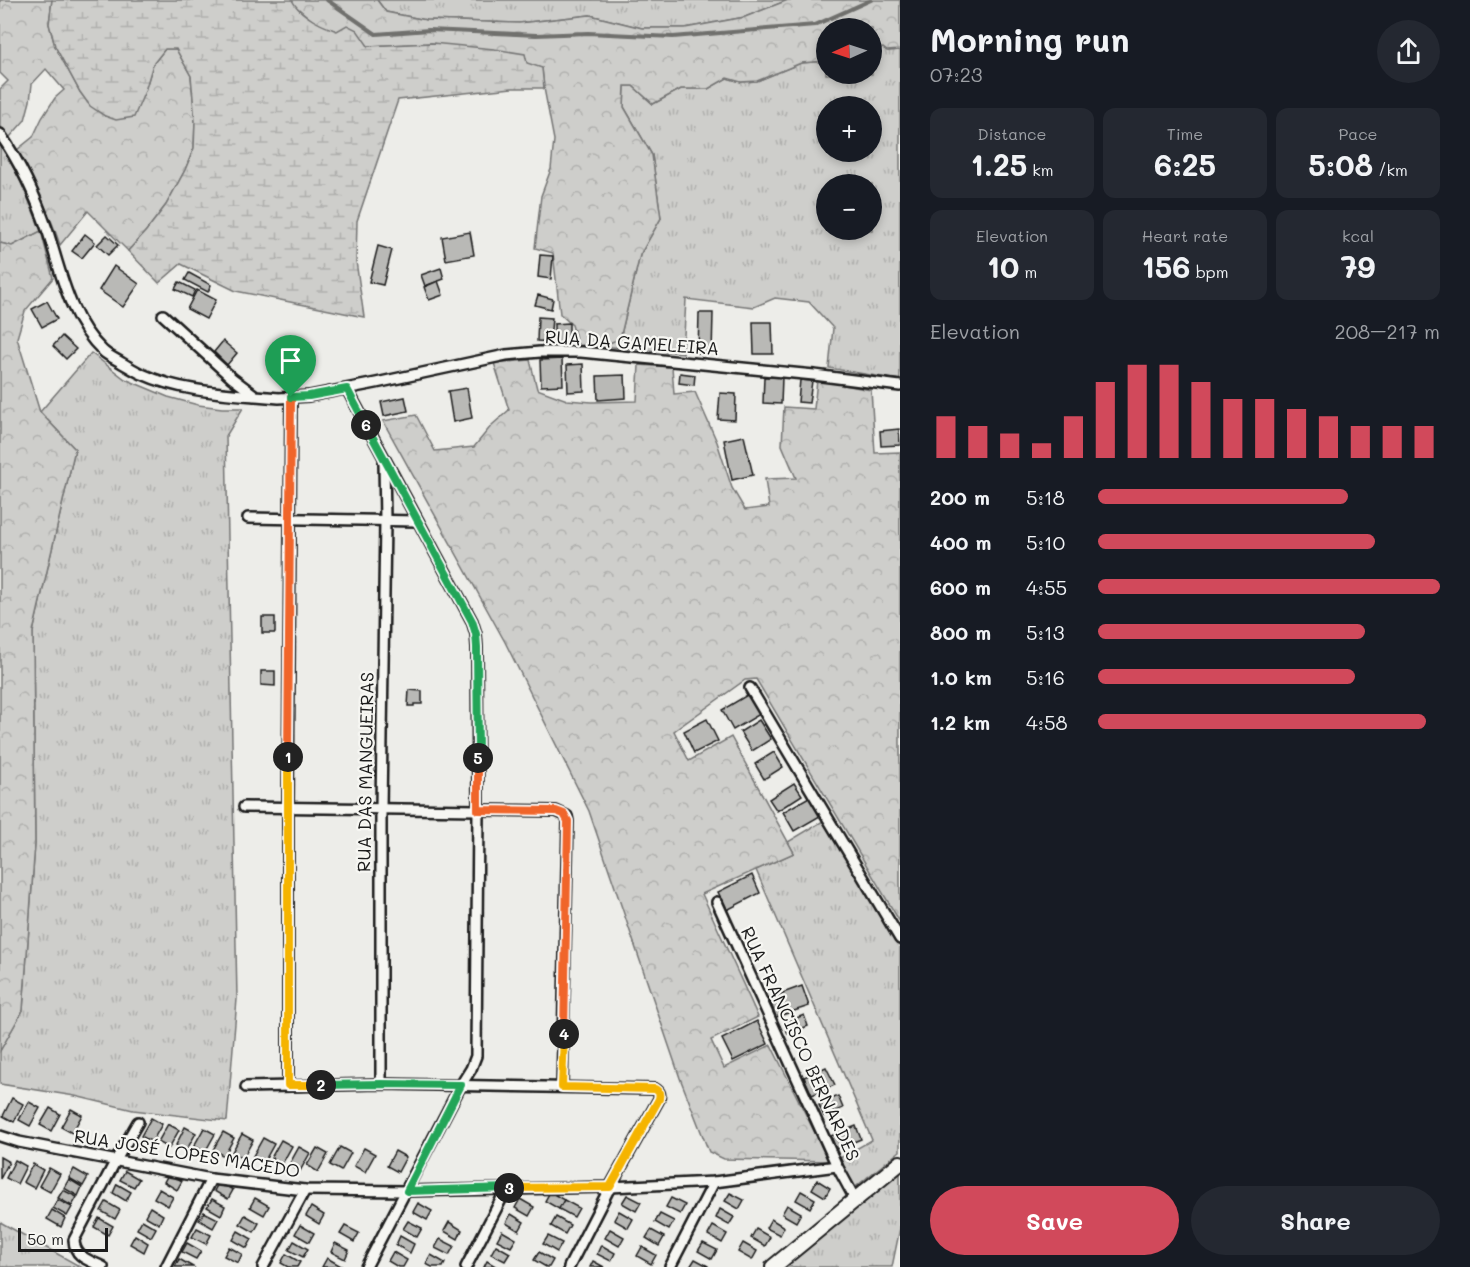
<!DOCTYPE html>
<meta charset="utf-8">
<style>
body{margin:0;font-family:Mali,sans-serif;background:#242831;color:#f1f3f6;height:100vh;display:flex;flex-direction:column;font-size:22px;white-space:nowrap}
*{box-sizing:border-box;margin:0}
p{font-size:20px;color:#9ea1a6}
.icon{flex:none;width:33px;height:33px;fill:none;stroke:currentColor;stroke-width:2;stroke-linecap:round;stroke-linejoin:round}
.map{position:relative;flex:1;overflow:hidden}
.sheet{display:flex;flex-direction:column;background:#171b24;width:570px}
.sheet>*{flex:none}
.needle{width:39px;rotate:267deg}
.tools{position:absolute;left:816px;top:18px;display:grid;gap:12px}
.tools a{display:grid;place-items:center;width:66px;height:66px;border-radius:50%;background:#171b24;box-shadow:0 3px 9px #0003;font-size:30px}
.scale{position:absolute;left:18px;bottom:15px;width:90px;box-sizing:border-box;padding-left:6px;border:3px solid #1c1c1c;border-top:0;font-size:16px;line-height:21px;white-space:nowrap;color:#1c1c1c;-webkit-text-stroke:4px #f6f6f2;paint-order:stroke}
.pin{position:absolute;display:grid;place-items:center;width:51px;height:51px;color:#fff;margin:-62px -26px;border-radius:50% 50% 50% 0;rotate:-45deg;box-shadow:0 0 6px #0007}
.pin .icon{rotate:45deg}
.km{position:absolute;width:30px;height:30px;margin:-15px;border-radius:50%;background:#222;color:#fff;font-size:16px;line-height:30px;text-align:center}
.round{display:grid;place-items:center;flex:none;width:63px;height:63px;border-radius:32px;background:#242831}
.headline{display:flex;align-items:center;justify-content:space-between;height:102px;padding:0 30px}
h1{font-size:33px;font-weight:800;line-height:45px}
.stats{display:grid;grid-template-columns:repeat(3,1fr);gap:9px;height:102px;padding:6px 30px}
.stats div{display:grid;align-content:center;border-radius:12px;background:#242831;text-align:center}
.stats b{font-size:30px;font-weight:800}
.stats small{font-size:16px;font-weight:400}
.stats p{font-size:16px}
.chart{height:168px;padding:12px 30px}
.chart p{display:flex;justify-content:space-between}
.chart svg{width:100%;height:108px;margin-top:6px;stroke:#d1495b;stroke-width:6}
.cta{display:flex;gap:12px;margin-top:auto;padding:12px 30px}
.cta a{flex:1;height:69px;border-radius:36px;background:#d1495b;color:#fff;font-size:24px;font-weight:800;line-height:69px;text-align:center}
.cta a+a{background:#242831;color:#f1f3f6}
ul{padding:0 30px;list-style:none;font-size:20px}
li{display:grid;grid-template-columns:96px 72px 1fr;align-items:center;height:45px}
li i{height:15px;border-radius:8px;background:#d1495b}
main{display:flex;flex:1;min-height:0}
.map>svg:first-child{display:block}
</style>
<main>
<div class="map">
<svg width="900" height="1267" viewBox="0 0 900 1267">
<defs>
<pattern id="grass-tufts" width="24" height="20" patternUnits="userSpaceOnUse" patternTransform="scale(1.5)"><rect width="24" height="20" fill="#cececb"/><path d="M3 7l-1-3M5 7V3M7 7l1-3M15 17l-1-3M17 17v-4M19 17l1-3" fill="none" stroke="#b0b0ae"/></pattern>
<pattern id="forest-crowns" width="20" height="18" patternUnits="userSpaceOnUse" patternTransform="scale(1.5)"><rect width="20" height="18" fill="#cececb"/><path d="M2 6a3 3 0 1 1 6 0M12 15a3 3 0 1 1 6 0" fill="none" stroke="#b0b0ae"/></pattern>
<pattern id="wetland-marsh" width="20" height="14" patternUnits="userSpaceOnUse" patternTransform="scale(1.5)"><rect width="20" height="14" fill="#cececb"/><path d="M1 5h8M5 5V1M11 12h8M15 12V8" fill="none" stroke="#b0b0ae"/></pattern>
</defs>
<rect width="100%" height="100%" fill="#edede9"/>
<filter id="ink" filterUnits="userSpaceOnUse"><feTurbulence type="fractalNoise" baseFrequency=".0167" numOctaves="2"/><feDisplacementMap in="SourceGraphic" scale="12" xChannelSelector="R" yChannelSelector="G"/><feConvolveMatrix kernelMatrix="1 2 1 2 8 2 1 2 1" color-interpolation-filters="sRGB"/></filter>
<g filter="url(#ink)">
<g fill="url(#grass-tufts)" stroke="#757574" stroke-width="1.5" fill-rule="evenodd">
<polygon points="377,0 788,0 745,17 685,28 642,28 590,15 519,23 426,20 386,12"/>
<path d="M883,48L888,51L900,50V380L829,368L833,328L809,302L775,298L754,307L686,299L683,353L600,346L620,339L640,255L661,218L652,155L624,107L625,86H633L653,104L681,89H708L727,78L741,82L757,81L801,63L826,61V74H872V50ZM826,106H872V152H826ZM826,184H872V230H826Z"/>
<path d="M0,145C18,171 29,201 41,231L12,246L0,243Z"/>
<polygon points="91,353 125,379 168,397 198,405 222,408 243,408 226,436 237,999 227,1121 133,1110 75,1096 0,1084 0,1051 23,1010 35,844 33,632 75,449 40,412"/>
<polygon points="823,821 900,947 900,1151 853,1189 840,1158 872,1140 756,870 794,853 788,842"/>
<polygon points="900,1170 900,1228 892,1267 785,1267"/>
<polygon points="0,1222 81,1267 0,1267"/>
</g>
<g fill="url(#forest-crowns)" stroke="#757574" stroke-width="1.5">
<path d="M0,0H52L49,24L55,46L80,92L90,105L105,116L145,91L153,64L165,49H176L191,76L195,121L194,148L185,170L166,205L146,231L128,251L88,211L60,245C49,211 34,181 17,150L33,137L42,118L55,98L64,90L46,69L32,84L30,101L25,120L9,138L0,126V89L8,81L0,73Z"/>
<polygon points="292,0 377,0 386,12 426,20 519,23 590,15 642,28 685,28 745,17 788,0 900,0 900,50 887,51 883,48 872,50 872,28 826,28 826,61 801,63 757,81 741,82 727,78 708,89 681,89 653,104 633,86 625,86 624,107 652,155 661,218 640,255 620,339 600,346 578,345 572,325 560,314 553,253 535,248 541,196 551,169 554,140 544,88 542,68 432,43 368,46 337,31 318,25 294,5"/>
<polygon points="41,231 53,278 25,311 17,338 40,412 75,449 33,632 35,844 23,1010 0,1051 0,243 12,246"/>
<polygon points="530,360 537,389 567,400 592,402 637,401 639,365 672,367 674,394 695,392 717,442 732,488 745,510 769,507 765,479 796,478 782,445 784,407 814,409 817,380 871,390 875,453 900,452 900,922 756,679 745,680 674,731 689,761 731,737 794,853 702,894 758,1017 711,1040 724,1068 771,1045 829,1161 724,1159 709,1152 680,1078 589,811 505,642 383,421 416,415 435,451 474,447 492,425 509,410 494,363"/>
</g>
<path fill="url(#wetland-marsh)" stroke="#757574" stroke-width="1.5" d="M52,0H292C300,16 320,25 337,31L347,25L357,30L368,46L432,43L494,49L525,54L527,63L542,68L544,88H512L398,100L357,221L356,261L364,317L236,291L181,264L159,283L128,251L146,231L166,205L185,170L194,148L195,121L191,76L176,49H165L153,64L145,91L134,117L116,120L105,116L90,106L80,92L55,46L49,24Z"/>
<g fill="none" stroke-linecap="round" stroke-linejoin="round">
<polyline stroke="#6f6f6d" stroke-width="4" points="327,0 376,34 429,30 536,35 588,33 673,37 815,25 871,0"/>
</g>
<g fill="#b9b9b6" stroke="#1c1c1c" stroke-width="1.5">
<polygon points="470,232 474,255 446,260 442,237"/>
<polygon points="85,234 95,242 82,258 72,251"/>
<polygon points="107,235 118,245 108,255 97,245"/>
<polygon points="378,246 392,250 383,285 369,282"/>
<polygon points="540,255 553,256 551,279 538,277"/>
<polygon points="114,266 139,284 123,307 99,290"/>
<polygon points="441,268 444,279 425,286 421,275"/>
<polygon points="189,273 211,285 208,292 185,280"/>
<polygon points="438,281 443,295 429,300 424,287"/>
<polygon points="179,282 195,290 192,297 175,289"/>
<polygon points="197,290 216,300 206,319 187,309"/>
<polygon points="538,295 553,299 551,309 535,305"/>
<polygon points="47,301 57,319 42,327 32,309"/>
<polygon points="699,313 713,313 712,353 698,353"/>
<polygon points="538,317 552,318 550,342 537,341"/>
<polygon points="753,322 772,322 773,354 754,354"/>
<polygon points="569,323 569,343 554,343 554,324"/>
<polygon points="62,336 76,349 66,359 53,346"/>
<polygon points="223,341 237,353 227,365 214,352"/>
<polygon points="562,359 563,385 541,386 540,360"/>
<polygon points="583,364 584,391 568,392 567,365"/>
<polygon points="680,373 695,375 694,385 679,383"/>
<polygon points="625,375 626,398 598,400 597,376"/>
<polygon points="764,377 782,377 781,404 763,403"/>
<polygon points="800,380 812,381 809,403 798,402"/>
<polygon points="467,388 472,418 453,422 448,391"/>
<polygon points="720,393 736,394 735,420 718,419"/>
<polygon points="405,397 408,411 384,416 381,402"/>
<polygon points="899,429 900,445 881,446 880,431"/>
<polygon points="744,436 753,475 732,480 724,440"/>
<rect x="262" y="617" width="13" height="16"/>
<polygon points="261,671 275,671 275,686 261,685"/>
<polygon points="409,690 422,691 422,704 414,704 414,706 408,706"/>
<polygon points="749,694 760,714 733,730 722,710"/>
<polygon points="707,719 718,741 694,753 684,731"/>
<polygon points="759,720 771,739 752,751 740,732"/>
<polygon points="774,752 783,767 764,779 755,764"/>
<polygon points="794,783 802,795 777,811 769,799"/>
<polygon points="809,797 820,816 794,831 783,812"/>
<polygon points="752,875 760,893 727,910 718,892"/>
<polygon points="802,986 809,1006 776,1017 769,998"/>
<polygon points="804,1015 808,1026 788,1034 784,1023"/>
<polygon points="757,1021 768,1044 733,1061 722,1039"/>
<polygon points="826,1067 835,1085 812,1095 804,1077"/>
<polygon points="838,1096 843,1108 824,1116 819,1105"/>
<polygon points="12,1098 23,1104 14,1122 3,1116"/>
<polygon points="29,1102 40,1108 30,1126 19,1120"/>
<polygon points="50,1108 60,1114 51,1131 40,1125"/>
<polygon points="71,1109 82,1115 72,1133 61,1127"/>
<polygon points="151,1118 162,1124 152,1142 141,1136"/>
<polygon points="168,1124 179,1130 169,1148 158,1142"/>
<polygon points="856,1126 861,1139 836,1149 831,1136"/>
<polygon points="185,1127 196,1133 186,1151 176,1145"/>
<polygon points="204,1128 215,1134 205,1152 194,1146"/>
<polygon points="223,1132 234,1138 224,1156 213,1150"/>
<polygon points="242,1134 253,1140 243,1158 232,1152"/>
<polygon points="263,1138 274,1144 264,1162 253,1156"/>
<polygon points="281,1140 292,1146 282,1164 271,1158"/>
<polygon points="299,1147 310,1153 300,1171 289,1165"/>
<polygon points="340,1147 351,1153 341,1171 330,1165"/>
<polygon points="317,1148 328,1154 318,1172 307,1165"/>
<polygon points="364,1148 375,1154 365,1172 354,1166"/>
<polygon points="395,1151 406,1157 398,1172 387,1166"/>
<polygon points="0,1157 9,1162 0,1179"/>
<polygon points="15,1160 26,1166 17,1184 6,1178"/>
<polygon points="33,1164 43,1170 34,1188 23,1182"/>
<polygon points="49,1168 60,1174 50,1192 39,1186"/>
<polygon points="74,1169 88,1177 83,1186 69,1178"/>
<polygon points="125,1171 139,1179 134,1187 120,1180"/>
<polygon points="169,1173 182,1181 177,1190 164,1182"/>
<polygon points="69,1179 82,1187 78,1196 64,1188"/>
<polygon points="817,1180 830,1188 825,1197 812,1189"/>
<polygon points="219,1182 233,1190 228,1199 214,1191"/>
<polygon points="117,1184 131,1192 126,1201 113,1193"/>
<polygon points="159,1189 173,1197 168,1206 154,1198"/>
<polygon points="63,1190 77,1197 72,1206 58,1198"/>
<polygon points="801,1191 815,1199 810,1208 796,1200"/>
<polygon points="550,1192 564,1200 559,1209 545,1201"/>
<polygon points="730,1193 744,1200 739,1209 725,1201"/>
<polygon points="627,1195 641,1202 636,1211 622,1203"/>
<polygon points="255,1198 269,1206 264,1215 250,1207"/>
<polygon points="671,1198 685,1205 680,1214 666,1207"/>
<polygon points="212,1199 225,1206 221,1215 207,1207"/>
<polygon points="520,1199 534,1207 529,1216 515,1208"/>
<polygon points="58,1200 72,1207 67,1216 53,1208"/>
<polygon points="564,1200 579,1208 574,1217 559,1209"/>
<polygon points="106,1202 120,1210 115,1219 101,1211"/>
<polygon points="418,1203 432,1211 427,1220 413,1212"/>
<polygon points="787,1205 801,1213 796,1222 782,1214"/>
<polygon points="150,1207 163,1215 159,1224 145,1216"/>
<polygon points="311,1207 324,1215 319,1224 306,1216"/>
<polygon points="720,1209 734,1217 729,1225 716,1218"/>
<polygon points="52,1210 65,1218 61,1227 47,1219"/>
<polygon points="619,1211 633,1219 628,1228 614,1220"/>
<polygon points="204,1212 218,1219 213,1228 199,1220"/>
<polygon points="511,1214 524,1222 519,1231 506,1223"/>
<polygon points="660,1214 674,1221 669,1230 655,1222"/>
<polygon points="245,1215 259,1223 254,1232 240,1224"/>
<polygon points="556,1217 570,1225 565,1234 551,1226"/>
<polygon points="99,1218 113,1226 108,1235 94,1227"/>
<polygon points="771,1219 784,1227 780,1235 766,1228"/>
<polygon points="142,1220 156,1228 151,1237 137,1229"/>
<polygon points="408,1221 422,1228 417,1237 403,1229"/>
<polygon points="449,1222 462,1230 458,1239 444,1231"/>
<polygon points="300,1225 314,1233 309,1242 295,1234"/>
<polygon points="345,1226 359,1233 354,1242 340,1234"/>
<polygon points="713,1226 727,1234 722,1243 708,1235"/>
<polygon points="197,1228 211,1235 206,1244 192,1237"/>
<polygon points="610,1229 624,1237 619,1246 605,1238"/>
<polygon points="756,1229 770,1237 765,1246 751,1238"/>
<polygon points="651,1230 664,1237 659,1246 646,1238"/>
<polygon points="238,1231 252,1239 247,1248 233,1240"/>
<polygon points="502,1231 516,1239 511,1247 497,1240"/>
<polygon points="135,1235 148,1243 144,1252 130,1244"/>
<polygon points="400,1236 414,1244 410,1253 396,1245"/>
<polygon points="548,1236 562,1243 557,1252 543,1244"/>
<polygon points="440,1239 454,1246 449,1255 435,1248"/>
<polygon points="294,1241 308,1249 303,1257 289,1250"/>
<polygon points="187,1243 201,1251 196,1259 182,1252"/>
<polygon points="335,1243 349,1250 345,1259 331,1252"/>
<polygon points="703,1243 717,1250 712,1259 698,1251"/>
<polygon points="743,1243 757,1251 752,1260 738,1252"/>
<polygon points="496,1245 510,1253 505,1261 491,1254"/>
<polygon points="601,1245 615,1253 611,1261 597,1254"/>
<polygon points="229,1247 242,1254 238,1263 224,1256"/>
<polygon points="642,1247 656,1255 651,1264 637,1256"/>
<polygon points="393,1252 407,1260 403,1267 398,1267 388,1261"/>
<polygon points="539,1252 553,1260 549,1267 546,1267 534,1260"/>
<polygon points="286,1254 300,1262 297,1267 288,1267 281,1263"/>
<polygon points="431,1255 445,1263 443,1267 432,1267 426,1264"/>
<polygon points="327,1258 341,1266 340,1267 322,1267"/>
<polygon points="179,1259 193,1267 175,1267"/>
<polygon points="695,1259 708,1266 708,1267 690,1267"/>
<polygon points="487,1261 497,1267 484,1267"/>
<polygon points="593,1261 604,1267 590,1267"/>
</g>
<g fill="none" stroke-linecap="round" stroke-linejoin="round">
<g stroke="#1c1c1c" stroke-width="14">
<g id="street">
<path d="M0,134C21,164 36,197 48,232C61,273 70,320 103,351C108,356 116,359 122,363C129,367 135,371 142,374C177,390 217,393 254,396"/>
<polyline points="163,315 232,378 256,396 279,398 309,396 376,383 506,355 540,352 581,352 814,375 900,386"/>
<polyline points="347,389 472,621 476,634 477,647 478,810 476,1056 471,1069 461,1085 366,1267"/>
<polyline points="248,518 417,521"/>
<polyline points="750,688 900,939"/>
<polyline points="244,807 556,811 567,816 568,821 562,1087"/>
<polyline points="717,902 837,1166 855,1199"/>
<polyline points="381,1084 381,809 385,520 384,462"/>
<polyline points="288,1085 288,808 291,397"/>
<path d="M246,1087L381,1084L655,1089C660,1092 660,1094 659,1099L610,1187L569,1267"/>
<polyline points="0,1136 19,1142 211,1179 305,1190 407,1191 610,1187 714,1182 837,1166"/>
<path d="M103,1267C89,1260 75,1258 74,1240L116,1160L138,1122"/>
<polyline points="166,1267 211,1179"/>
<polyline points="263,1267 305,1190"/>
<polyline points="466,1267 507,1188"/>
<polyline points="670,1267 714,1182"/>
</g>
</g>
<g stroke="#1c1c1c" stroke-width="18">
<polyline id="secondary" points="773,1267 900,1163"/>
</g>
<use href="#street" stroke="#f6f6f2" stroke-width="9"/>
<use href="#secondary" stroke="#f6f6f2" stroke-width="14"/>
</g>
</g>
<g fill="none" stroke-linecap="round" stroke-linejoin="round" filter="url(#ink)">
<g stroke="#fff" stroke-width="12">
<polyline id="split-1" points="288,757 291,397"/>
</g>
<g stroke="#fff" stroke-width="12">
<polyline id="split-2" points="288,757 288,1085 321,1085"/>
</g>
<g stroke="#fff" stroke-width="12">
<polyline id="split-3" points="321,1085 381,1084 461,1085 407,1191 509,1188"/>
</g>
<g stroke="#fff" stroke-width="12">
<path id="split-4" d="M509,1188L610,1187L659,1099C660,1094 660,1092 655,1089L562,1087L564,1034"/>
</g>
<g stroke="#fff" stroke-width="12">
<polyline id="split-5" points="478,758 478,810 556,811 564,814 568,821 564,1034"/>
</g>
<g stroke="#fff" stroke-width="12">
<polyline id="split-6" points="366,425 472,621 476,634 477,647 478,758"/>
</g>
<g stroke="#fff" stroke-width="12">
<polyline id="split-7" points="291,397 309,396 347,389 366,425"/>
</g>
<use href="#split-1" stroke="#f0652b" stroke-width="8"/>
<use href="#split-2" stroke="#f5b400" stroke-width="8"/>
<use href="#split-3" stroke="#22a559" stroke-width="8"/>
<use href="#split-4" stroke="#f5b400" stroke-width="8"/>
<use href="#split-5" stroke="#f0652b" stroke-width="8"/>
<use href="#split-6" stroke="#22a559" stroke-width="8"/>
<use href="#split-7" stroke="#22a559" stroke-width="8"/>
</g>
<g text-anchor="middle" stroke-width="4.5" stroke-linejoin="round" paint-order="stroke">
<g font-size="18" fill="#1c1c1c" stroke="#f6f6f2">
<text transform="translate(632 343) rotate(4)" y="6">RUA DA GAMELEIRA</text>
<text transform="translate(366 772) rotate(-89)" y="6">RUA DAS MANGUEIRAS</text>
<text transform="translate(800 1044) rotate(65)" y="6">RUA FRANCISCO BERNARDES</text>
<text transform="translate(187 1154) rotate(9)" y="6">RUA JOSÉ LOPES MACEDO</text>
</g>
</g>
</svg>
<div class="tools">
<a><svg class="needle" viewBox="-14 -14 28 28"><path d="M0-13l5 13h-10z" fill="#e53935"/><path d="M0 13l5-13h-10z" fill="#9ea1a6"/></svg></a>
<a>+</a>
<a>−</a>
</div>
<div class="scale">50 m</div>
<div class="pin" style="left:291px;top:397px;background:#1e9e55"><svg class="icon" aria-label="arrive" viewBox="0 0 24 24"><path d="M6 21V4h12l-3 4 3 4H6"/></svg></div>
<b class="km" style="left:288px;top:757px">1</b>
<b class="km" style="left:321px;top:1085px">2</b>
<b class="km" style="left:509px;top:1188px">3</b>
<b class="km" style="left:564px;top:1034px">4</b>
<b class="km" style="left:478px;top:758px">5</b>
<b class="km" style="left:366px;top:425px">6</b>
</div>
<section class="sheet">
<div class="headline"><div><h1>Morning run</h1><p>07:23</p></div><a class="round"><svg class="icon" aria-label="share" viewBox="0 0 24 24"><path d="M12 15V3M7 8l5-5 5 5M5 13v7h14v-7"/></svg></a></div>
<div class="stats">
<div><p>Distance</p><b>1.25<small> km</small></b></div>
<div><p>Time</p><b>6:25</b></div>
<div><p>Pace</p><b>5:08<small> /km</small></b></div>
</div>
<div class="stats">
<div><p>Elevation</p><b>10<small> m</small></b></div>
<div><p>Heart rate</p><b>156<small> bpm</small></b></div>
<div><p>kcal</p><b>79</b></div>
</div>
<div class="chart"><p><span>Elevation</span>208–217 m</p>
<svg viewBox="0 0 160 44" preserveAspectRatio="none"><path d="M5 44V27M15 44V31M25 44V34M35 44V38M45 44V27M55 44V13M65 44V6M75 44V6M85 44V13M95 44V20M105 44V20M115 44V24M125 44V27M135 44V31M145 44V31M155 44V31"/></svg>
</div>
<ul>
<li><b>200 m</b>5:18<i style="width:73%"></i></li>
<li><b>400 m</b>5:10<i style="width:81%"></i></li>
<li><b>600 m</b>4:55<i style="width:100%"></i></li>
<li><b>800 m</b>5:13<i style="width:78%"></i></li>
<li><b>1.0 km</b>5:16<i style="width:75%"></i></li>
<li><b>1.2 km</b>4:58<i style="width:96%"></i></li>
</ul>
<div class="cta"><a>Save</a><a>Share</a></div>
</section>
</main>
